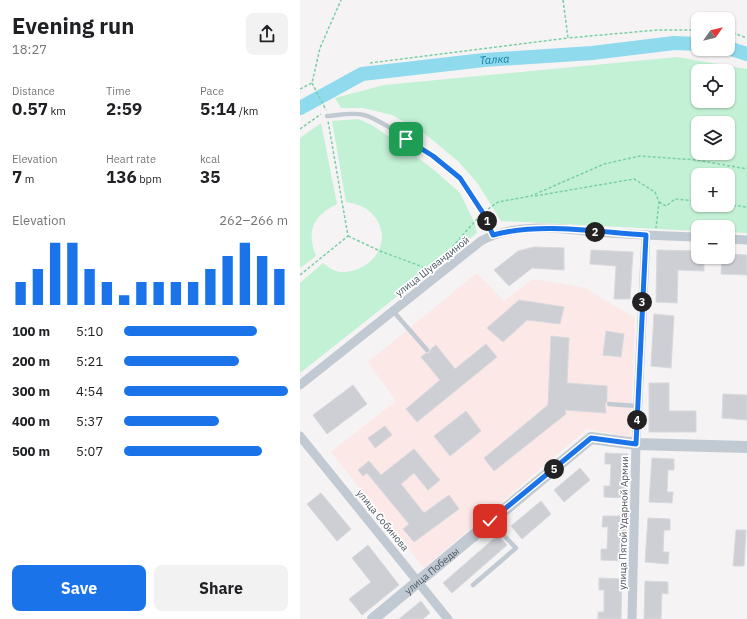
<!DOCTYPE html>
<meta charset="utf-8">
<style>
body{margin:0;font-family:"IBM Plex Sans",sans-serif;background:#f2f2f2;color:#202124;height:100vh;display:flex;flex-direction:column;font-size:15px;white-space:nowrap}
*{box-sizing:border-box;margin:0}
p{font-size:13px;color:#757577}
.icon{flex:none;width:22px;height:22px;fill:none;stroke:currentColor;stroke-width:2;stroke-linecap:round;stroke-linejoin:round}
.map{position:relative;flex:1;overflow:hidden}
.drawer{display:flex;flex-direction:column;background:#fff;width:300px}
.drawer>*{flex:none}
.needle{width:26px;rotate:56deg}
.tools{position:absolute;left:391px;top:12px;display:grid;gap:8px}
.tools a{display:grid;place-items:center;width:44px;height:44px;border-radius:8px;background:#fff;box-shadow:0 1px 3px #0004;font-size:20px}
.pin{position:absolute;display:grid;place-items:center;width:34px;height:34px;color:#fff;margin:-17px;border-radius:8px;box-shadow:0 2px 6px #0006}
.km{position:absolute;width:20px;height:20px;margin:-10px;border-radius:50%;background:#222;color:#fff;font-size:11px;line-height:20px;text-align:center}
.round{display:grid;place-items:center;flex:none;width:42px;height:42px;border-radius:8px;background:#f2f2f2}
.headline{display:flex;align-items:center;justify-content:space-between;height:68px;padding:0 12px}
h1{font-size:22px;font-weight:700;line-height:30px}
.stats{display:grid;grid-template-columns:repeat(3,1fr);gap:6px;height:68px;padding:4px 12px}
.stats div{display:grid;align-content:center}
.stats b{font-size:17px;font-weight:700}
.stats small{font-size:11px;font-weight:400}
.stats p{font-size:11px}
.chart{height:112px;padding:8px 12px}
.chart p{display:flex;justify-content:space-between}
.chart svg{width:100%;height:72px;margin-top:4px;stroke:#1a73e8;stroke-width:6}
.primary-button{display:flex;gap:8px;margin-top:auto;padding:8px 12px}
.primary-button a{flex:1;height:46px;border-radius:8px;background:#1a73e8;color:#fff;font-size:16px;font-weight:700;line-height:46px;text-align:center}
.primary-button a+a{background:#f2f2f2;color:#202124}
ul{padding:0 12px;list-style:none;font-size:13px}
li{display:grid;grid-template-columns:64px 48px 1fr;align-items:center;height:30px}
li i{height:10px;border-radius:5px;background:#1a73e8}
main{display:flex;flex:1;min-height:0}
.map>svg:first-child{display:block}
</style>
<main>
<section class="drawer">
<div class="headline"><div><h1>Evening run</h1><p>18:27</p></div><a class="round"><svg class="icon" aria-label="share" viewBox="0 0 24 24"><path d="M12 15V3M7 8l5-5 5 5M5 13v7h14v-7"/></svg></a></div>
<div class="stats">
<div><p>Distance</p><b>0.57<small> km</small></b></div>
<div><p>Time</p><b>2:59</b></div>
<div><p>Pace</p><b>5:14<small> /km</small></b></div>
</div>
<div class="stats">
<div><p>Elevation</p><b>7<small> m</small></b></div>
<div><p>Heart rate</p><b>136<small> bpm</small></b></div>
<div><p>kcal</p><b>35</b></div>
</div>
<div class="chart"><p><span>Elevation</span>262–266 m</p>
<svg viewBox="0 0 160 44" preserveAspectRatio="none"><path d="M5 44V30M15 44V22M25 44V6M35 44V6M45 44V22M55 44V30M65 44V38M75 44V30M85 44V30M95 44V30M105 44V30M115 44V22M125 44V14M135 44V6M145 44V14M155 44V22"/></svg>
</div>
<ul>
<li><b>100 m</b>5:10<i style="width:81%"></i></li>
<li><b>200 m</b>5:21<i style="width:70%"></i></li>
<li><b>300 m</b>4:54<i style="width:100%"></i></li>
<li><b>400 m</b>5:37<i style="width:58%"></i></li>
<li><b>500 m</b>5:07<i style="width:84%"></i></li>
</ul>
<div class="primary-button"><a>Save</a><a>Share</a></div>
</section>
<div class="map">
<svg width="447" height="619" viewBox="0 0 447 619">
<rect width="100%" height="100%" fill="#f5f3f3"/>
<polygon fill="#fce8e6" points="177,273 204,301 233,279 285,288 335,318 330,437 287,429 124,568 31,452 96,401 68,362"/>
<g fill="#c3f1d5" fill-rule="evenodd">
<path d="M377,57L447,69V233L428,232V227H398V231L201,221L178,184L159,162L124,133L92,115L63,108H41L35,98L84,85ZM398,71H428V101H398ZM398,123H428V153H398ZM398,175H428V205H398Z"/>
<path d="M58,119L72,125L108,150L134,170L160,193L175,224L177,233L0,373V283L23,263C29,268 36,273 45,272C71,270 92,245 77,220C73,214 68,209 61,206C57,204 51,203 46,202L32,121Z"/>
<path d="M21,123L37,204C13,216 6,230 16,256L0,268V138Z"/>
</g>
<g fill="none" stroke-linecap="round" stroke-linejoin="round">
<g stroke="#90daee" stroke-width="14">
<polyline points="428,48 447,54"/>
<path id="s1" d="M0,108L62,74L184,60L292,53L374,43L398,44"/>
</g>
</g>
<g fill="#cdcfd5" stroke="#d7d9de">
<polygon points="234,247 264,248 264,270 232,268 209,286 194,270 218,251"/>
<polygon points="291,250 333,252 330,299 314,299 316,266 290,264"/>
<polygon points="357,250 398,251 398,257 404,257 404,271 378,270 377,303 356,302"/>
<polygon points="428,254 447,255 447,275 421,274 422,257 428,257"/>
<polygon points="219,300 264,307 260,324 227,320 203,342 187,328"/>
<polygon points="354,314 374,316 371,368 351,366"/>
<polygon points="306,331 324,334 321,357 303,355"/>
<polygon points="251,336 269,338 267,383 307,386 307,401 305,404 306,413 265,410 266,414 194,471 184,458 248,405"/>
<polygon points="186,344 197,357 117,422 106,409 140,380 121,357 126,353 129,353 131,349 136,345 155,369"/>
<polygon points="349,383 369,383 369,411 396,411 396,432 349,432"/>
<polygon points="53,385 67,404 27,434 13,415"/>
<polygon points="423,394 447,395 447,420 422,418"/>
<polygon points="166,411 181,431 150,456 134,436"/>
<polygon points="85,426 92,435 75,448 68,438"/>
<polygon points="114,449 140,480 128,490 114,473 101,484 124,513 149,495 159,509 114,542 103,529 109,524 67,473 63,476 58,470 69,461 81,475"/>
<polygon points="305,453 328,454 327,498 304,497 304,486 310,486 311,464 305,464"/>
<polygon points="352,458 374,459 374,470 368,470 367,492 373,492 372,503 349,502"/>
<polygon points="280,468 290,480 264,502 254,490"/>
<polygon points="21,493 51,529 37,541 7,504"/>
<polygon points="241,501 251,514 222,539 211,526"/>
<polygon points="303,516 326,516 324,561 301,560 301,549 307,549 308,527 302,527"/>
<polygon points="348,518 370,519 370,530 364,530 363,552 369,552 368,564 345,562"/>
<polygon points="436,530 446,530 444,566 433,566"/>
<polygon points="198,535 207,545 152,593 143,583"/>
<polygon points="68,545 99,585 62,615 49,599 71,582 52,558"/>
<polygon points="299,578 322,579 321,619 298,619 298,612 304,612 304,590 299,590"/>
<polygon points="345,581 368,582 368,594 362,593 361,619 344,619"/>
<polygon points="121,601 130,613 123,619 99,619"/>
</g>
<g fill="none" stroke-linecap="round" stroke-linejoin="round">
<g stroke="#7ad0a6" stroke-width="1.5" stroke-dasharray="3 2" stroke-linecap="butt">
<polyline points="263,0 268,38 357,30 398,30"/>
<polyline points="428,31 447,38"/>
<polyline points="70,63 268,38"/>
<polyline points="12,83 26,110"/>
<polyline points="0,89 12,83 20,48 41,0"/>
<polyline points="0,129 21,114"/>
<polyline points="235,196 334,179 355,192 359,202 356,228"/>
<polyline points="359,202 366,206 375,199 398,201"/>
<polyline points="428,205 447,207"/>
<polyline points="188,209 198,202 231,196 304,164 340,156 397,160 447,169"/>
<polyline points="48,236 80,251 131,270"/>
<polyline points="139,262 177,219"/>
<polyline points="0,275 48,236 28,121"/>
</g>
<g stroke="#c1cad2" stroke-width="4.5">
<path d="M27,116C40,115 52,112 64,115C79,118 151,166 161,179C174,195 184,216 193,235"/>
<polyline points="93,311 127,350"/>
<polyline points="309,404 337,406"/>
<polyline points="173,585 216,548 191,522"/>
</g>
<g stroke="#c1cad2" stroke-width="9">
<polyline points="428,239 447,240"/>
<path d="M0,385L181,241C219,220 268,230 310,233C339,235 369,236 398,237"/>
<polyline points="0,436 148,619"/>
<polyline points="332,619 336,444 346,235"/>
</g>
<path stroke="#c1cad2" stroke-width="12" id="s2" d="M73,619L291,438L336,444L447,447"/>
</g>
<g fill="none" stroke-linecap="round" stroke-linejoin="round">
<g stroke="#fff" stroke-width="8">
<path id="route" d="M106,139L133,156L160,178L183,213L193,235C241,222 296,232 346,235L336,444L291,438L190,521"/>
</g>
<use href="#route" stroke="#1a73e8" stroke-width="5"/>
</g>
<g text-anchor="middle" stroke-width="3.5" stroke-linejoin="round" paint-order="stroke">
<g font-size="10" fill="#4a5661" stroke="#fff">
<text transform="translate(132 266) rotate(-38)" y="4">улица Шувандиной</text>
<text transform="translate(83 520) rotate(51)" y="4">улица Собинова</text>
<text transform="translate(323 523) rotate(-89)" y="4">улица Пятой Ударной Армии</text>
<text dy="4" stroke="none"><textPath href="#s2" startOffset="76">улица Победы</textPath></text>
</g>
<g font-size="11" font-style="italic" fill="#0c7c9b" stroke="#fff">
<text dy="4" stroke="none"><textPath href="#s1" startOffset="204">Талка</textPath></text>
</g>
</g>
</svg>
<div class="tools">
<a><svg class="needle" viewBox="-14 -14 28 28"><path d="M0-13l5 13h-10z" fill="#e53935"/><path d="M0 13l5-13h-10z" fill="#757577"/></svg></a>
<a><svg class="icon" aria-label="locate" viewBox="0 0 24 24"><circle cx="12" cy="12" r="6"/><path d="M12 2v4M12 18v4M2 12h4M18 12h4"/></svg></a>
<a><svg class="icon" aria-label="layers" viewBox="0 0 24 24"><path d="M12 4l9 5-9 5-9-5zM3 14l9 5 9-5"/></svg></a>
<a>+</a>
<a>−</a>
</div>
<div class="pin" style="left:106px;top:139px;background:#1e9e55"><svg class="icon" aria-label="arrive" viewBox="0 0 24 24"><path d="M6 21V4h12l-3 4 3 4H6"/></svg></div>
<div class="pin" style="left:190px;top:521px;background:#d93025"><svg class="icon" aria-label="check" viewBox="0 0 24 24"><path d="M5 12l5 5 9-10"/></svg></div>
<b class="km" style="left:187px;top:221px">1</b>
<b class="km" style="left:295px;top:232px">2</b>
<b class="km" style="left:342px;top:302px">3</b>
<b class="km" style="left:337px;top:420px">4</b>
<b class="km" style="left:254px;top:469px">5</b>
</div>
</main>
